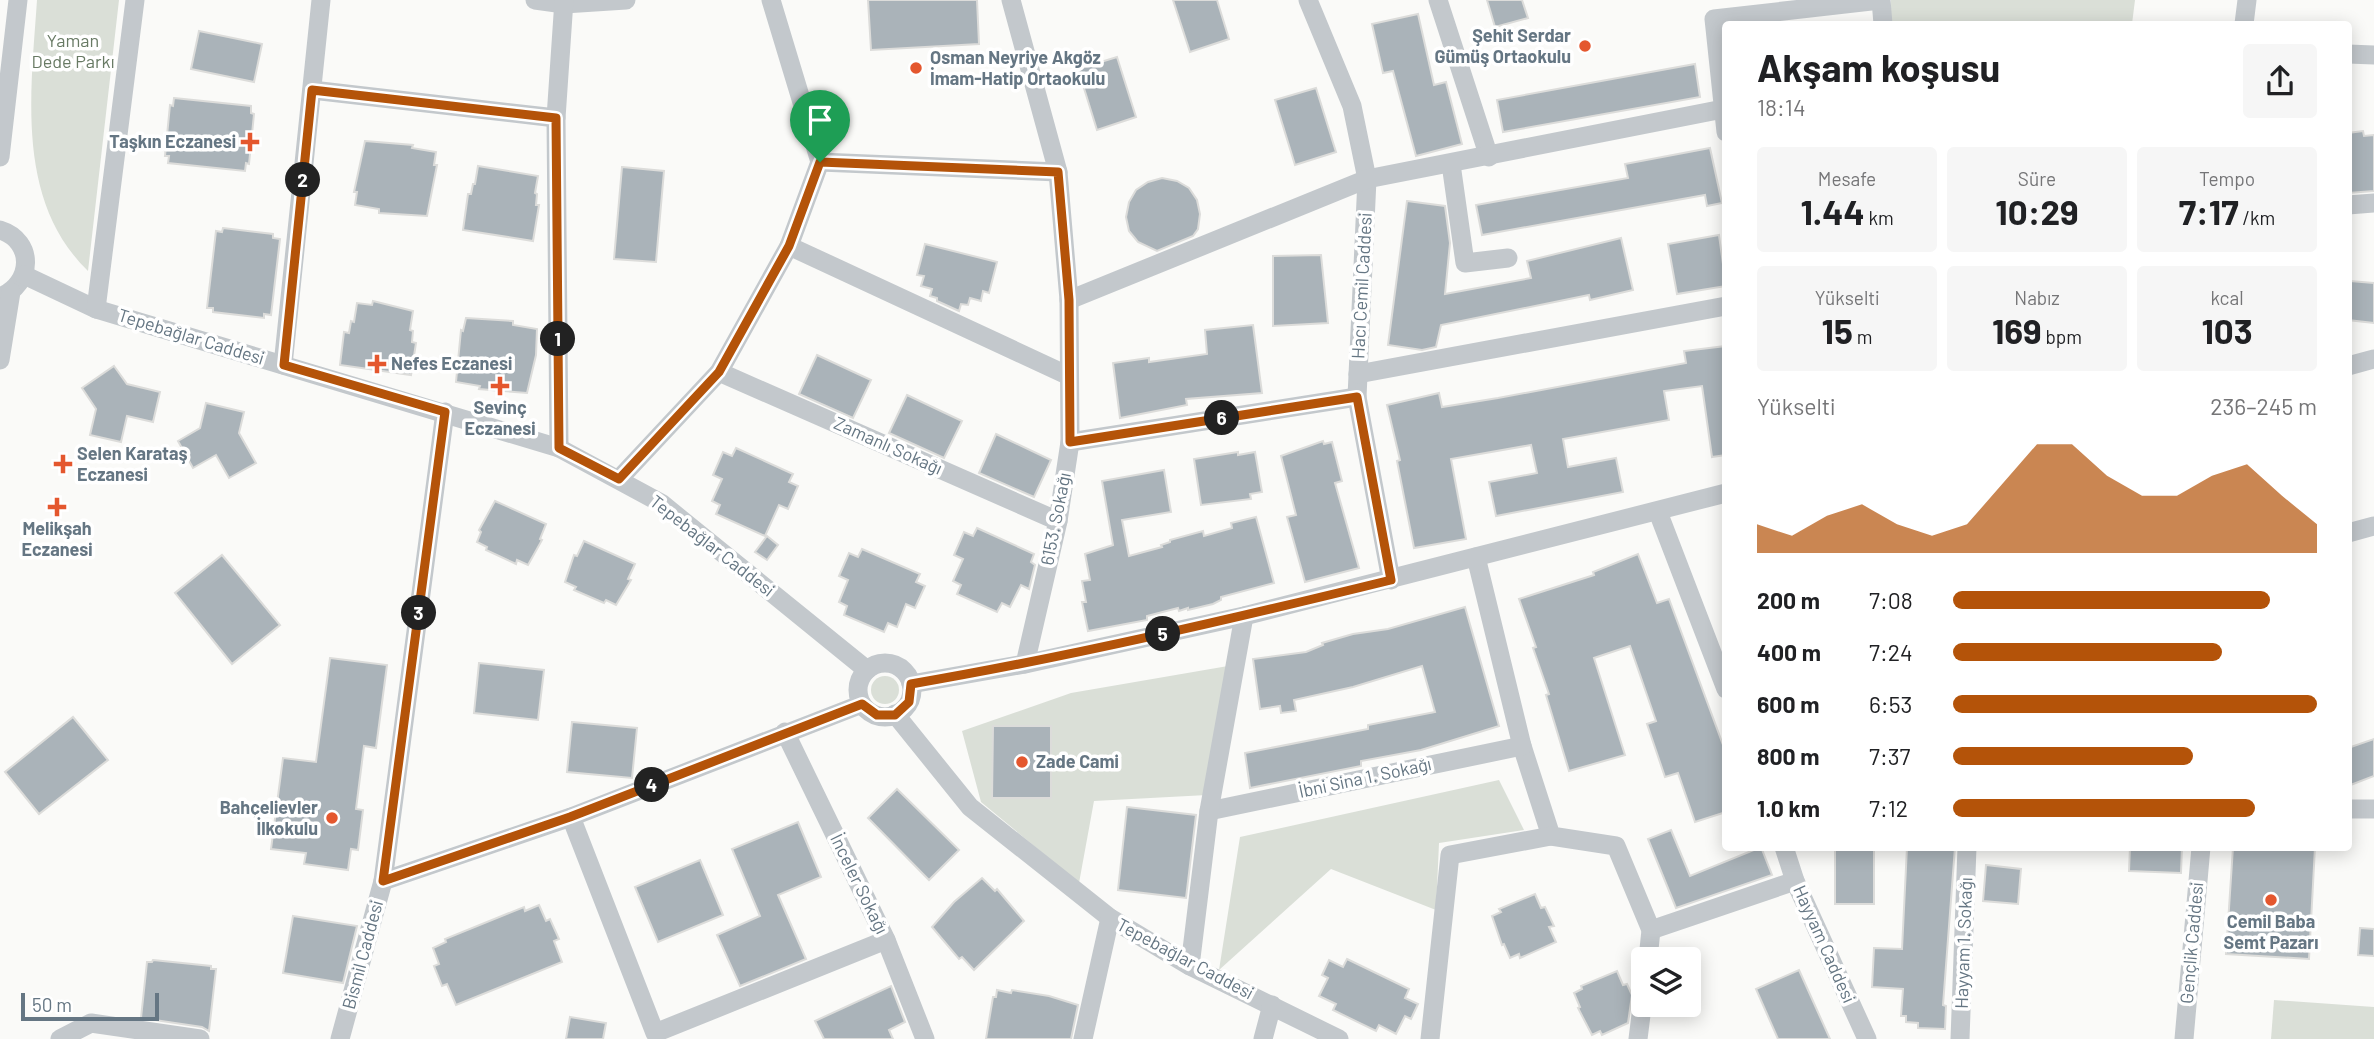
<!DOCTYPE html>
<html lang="tr">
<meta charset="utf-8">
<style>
body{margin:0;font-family:Barlow,sans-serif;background:#f6f6f6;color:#202124;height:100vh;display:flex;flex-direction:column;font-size:26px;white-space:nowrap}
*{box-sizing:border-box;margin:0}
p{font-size:23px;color:#757577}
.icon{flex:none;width:38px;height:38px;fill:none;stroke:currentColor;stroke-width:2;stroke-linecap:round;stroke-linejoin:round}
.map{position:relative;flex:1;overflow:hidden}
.drawer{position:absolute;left:1722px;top:21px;width:630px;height:830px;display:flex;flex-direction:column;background:#fff;border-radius:7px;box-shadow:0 4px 18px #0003}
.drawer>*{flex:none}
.buttons{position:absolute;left:1631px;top:947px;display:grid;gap:14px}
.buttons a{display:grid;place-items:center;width:70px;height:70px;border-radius:7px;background:#fff;box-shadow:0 4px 18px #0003;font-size:35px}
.scale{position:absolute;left:21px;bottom:18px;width:138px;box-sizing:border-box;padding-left:7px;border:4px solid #657683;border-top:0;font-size:19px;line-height:24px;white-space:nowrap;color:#657683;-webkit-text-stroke:5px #fff;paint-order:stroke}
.pin{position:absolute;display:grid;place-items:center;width:60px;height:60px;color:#fff;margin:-72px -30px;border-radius:50% 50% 50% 0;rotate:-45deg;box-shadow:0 0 7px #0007}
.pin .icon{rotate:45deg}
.km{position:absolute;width:35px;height:35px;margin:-18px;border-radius:50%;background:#222;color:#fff;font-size:19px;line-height:35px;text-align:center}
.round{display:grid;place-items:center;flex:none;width:74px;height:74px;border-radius:7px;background:#f6f6f6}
.summary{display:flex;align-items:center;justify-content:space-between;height:119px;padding:0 35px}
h1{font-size:38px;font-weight:700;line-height:52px}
.metrics{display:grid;grid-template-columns:repeat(3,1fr);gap:10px;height:119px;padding:7px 35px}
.metrics div{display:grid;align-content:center;border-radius:7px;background:#f6f6f6;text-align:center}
.metrics b{font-size:35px;font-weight:700}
.metrics small{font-size:19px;font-weight:400}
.metrics p{font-size:19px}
.chart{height:196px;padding:14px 35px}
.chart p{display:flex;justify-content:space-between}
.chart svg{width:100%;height:126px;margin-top:7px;fill:#b45309;opacity:.7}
ul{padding:0 35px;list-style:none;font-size:23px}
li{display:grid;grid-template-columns:112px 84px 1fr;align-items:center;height:52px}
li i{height:18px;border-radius:9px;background:#b45309}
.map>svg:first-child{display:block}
</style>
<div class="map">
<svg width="2374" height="1039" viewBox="0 0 2374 1039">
<rect width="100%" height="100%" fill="#fafaf8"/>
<g fill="#dadfd7">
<path d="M37,0H119L88,271C15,200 31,91 37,0Z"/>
<polygon points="1891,0 2135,0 2132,24 1890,24"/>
<polygon points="1228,666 1207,795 1094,801 1079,883 981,802 962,731 1071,693"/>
<circle cx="885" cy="690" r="14"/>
<polygon points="1499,780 1524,830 1439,843 1436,910 1331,869 1219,970 1240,837"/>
<polygon points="2274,1000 2374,1007 2374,1039 2271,1039"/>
</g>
<g fill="#aab3b9" stroke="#dcdcda" stroke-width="2">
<polygon points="868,0 977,0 979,44 871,50"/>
<polygon points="1173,0 1217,0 1229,39 1190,52"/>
<polygon points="1487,0 1522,0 1528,18 1495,27"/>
<polygon points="1418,14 1434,85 1446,82 1462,144 1416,156 1393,71 1383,73 1372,24"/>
<polygon points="199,31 262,44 254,82 191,69"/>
<polygon points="1117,57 1136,117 1097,130 1078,69"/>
<polygon points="1695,64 1700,97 1503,132 1497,100"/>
<polygon points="1316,88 1336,152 1295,165 1275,100"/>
<polygon points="174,98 251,106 251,113 254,114 249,164 246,163 245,171 168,163 169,156 165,156 170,105 173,106"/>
<polygon points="2363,131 2364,136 2374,135 2374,191 2348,193 2348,133"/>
<polygon points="365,141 413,145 412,148 436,152 434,165 437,165 427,216 379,213 379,209 355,205 357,192 354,192"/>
<polygon points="1710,148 1722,203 1707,206 1705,195 1482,235 1476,205 1628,178 1625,164"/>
<polygon points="478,166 538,176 535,193 537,194 536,205 539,205 533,241 463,230 468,194 471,194 473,184 475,184"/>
<polygon points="622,167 664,171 656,262 614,259"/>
<polygon points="1162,178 1177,181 1189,188 1197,200 1200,214 1198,229 1193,236 1157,251 1138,242 1129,231 1126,217 1129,202 1136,190 1148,182"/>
<polygon points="1407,201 1445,206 1450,243 1445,294 1531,278 1527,261 1621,238 1633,290 1590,300 1589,295 1441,325 1436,347 1422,350 1388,345"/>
<polygon points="223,228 273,234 273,238 280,239 271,315 264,314 264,318 213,312 213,308 207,308 216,231 222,232"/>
<polygon points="1719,235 1726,286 1677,294 1668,244"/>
<polygon points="925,244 997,262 989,293 983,291 981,301 970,298 968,305 961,304 959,311 937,301 937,298 930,296 932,289 921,286 924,276 917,275"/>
<polygon points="1321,255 1328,323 1273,326 1273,256"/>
<polygon points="2350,281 2374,283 2374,323 2348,320"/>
<polygon points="373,301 413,311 410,330 413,331 412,342 416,343 411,375 340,365 344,332 349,333 351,321 354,322 357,303 372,305"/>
<polygon points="466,318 513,321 513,325 537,329 536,355 527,393 479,389 480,386 456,382 461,330 463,331"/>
<polygon points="1253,325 1262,393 1186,399 1187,405 1120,418 1113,363 1149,358 1149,362 1207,354 1205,330"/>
<polygon points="1726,346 1726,455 1712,457 1702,386 1664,391 1669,420 1563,439 1568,467 1616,458 1623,492 1496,516 1489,482 1537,473 1531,445 1451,459 1466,539 1414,548 1397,461 1400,460 1387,405 1439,393 1442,407 1498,398 1686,363 1684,351"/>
<polygon points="817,355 871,380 853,418 799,394"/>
<polygon points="114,366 127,384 160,392 153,422 127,416 121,442 90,435 96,409 82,388"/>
<polygon points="907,395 962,421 944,458 889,433"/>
<polygon points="206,403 244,412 239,433 256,463 229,478 216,455 193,468 178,441 200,428"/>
<polygon points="996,434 1051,460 1034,497 979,473"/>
<polygon points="1323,441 1324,444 1332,442 1342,481 1335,483 1359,568 1305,582 1287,517 1296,515 1281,456"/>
<polygon points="736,448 793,474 789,482 798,486 788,509 779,505 765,536 716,514 720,505 712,501 722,479 713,475 723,452 732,456"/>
<polygon points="1238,452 1238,455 1255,452 1262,492 1250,494 1251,499 1201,505 1194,459"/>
<polygon points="1164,470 1171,512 1122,520 1129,556 1162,547 1161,545 1170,542 1170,540 1203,531 1204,536 1232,528 1231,523 1256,517 1274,583 1221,597 1221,600 1213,604 1188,610 1188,608 1179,611 1178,608 1147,616 1147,620 1088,631 1082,602 1086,602 1082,581 1090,580 1085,554 1113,545 1102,481"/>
<polygon points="495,501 546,524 540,539 542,540 528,565 517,560 516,564 486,550 487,547 477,542 481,532 479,530"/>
<polygon points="977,528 1034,554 1031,562 1035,565 1029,589 1021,585 1010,607 1002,603 997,612 957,594 961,585 953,581 963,559 954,555 964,532 973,536"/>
<polygon points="767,536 778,545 767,560 755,552"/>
<polygon points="584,541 635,564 628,579 631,580 616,605 606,600 604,603 574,590 576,587 565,582 574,555 577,556"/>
<polygon points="862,549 920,574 916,582 925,586 915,608 906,604 897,627 888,623 884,632 844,615 847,606 839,602 848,580 839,576 849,553 858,557"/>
<polygon points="1638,554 1657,603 1669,599 1726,753 1726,812 1695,822 1678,773 1665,777 1647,724 1656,721 1630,646 1594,658 1625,755 1569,771 1546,695 1549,694 1533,648 1536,647 1519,599 1594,575 1593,572"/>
<polygon points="222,555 280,625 232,664 175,593"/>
<polygon points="1465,607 1499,726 1421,750 1361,761 1361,766 1250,788 1245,753 1368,729 1368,725 1435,712 1422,666 1353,687 1294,700 1296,711 1281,713 1280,706 1260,709 1253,659 1306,652 1323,645 1322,643 1353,634 1388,629"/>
<polygon points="330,658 387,665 376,748 364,746 356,809 363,810 358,850 351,849 348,870 304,864 306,853 271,849 283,758 316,762"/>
<polygon points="479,663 544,670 538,720 474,713"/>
<polygon points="73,717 108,760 39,814 5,772"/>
<polygon points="572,722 637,728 632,778 567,772"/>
<polygon points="993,726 1051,726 1051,798 992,798"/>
<polygon points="2374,739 2374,776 2348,786 2348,748"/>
<polygon points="897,789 959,850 929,880 868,818"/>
<polygon points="1127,807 1196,815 1186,898 1118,890"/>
<polygon points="798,822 821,877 778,895 806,959 740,986 717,935 760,916 732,849"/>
<polygon points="1671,830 1690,876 1761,847 1772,875 1676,908 1648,839"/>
<rect x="1835" y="847" width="39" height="57"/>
<polygon points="1907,847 1955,847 1943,1005 1946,1006 1945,1029 1918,1028 1918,1023 1906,1022 1906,1016 1901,1016 1903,989 1872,987 1874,948 1902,949"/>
<polygon points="2130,847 2182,847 2181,873 2129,871"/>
<polygon points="2233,847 2315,847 2309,959 2226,954"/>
<polygon points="700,860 723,915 658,942 635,887"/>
<polygon points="1986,865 2021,869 2018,904 1983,901"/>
<polygon points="982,878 995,891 997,889 1024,921 974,970 962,957 959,959 932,927 954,902"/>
<polygon points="1535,894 1541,908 1545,907 1554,926 1549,927 1556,942 1520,958 1519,954 1510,958 1504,944 1502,945 1492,916 1501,912 1499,909"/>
<polygon points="539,905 546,921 550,919 559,939 554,941 562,962 456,1005 447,984 442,986 434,966 439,964 433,948 446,942 445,939 524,907 525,911"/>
<polygon points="293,916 357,926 343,983 283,973"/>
<polygon points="2360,928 2374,929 2374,956 2358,955"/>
<polygon points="1347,959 1409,989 1405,998 1418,1004 1411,1019 1405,1016 1396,1034 1379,1025 1376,1031 1333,1010 1336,1004 1319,996 1328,978 1322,975 1329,960 1343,967"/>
<polygon points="153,960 211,966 211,969 216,969 209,1031 202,1027 141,1018 147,962 152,962"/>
<polygon points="1799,970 1830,1039 1778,1039 1756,989"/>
<polygon points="1617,971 1623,985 1627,984 1632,995 1628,1023 1602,1035 1600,1031 1592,1035 1578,1008 1580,1007 1574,993 1582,989 1581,986"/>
<polygon points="891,986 905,1022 889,1030 893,1039 824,1039 815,1021"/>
<polygon points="997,990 1011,993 1012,990 1049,996 1078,1005 1071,1039 986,1039 993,997 996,997"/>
<polygon points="570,1017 606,1023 603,1039 566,1039"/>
</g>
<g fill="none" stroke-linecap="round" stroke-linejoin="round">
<g stroke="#c3c8cc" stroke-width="19">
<polyline points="535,0 564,4 626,0"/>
<polyline points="1011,0 1058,172 1069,300 1070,442 1058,521 1025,664"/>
<polyline points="1308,0 1352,106 1367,179 1357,397 1391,580"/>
<polyline points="1438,0 1489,157"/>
<polyline points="1881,0 1883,24"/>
<polyline points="2244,24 2247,0"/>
<polyline points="2348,54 2374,55"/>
<polyline points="312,90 556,118"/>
<polyline points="1726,132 1714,19 1880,0"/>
<polyline points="0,157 18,0"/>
<polyline points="820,162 1058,172"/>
<polyline points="1451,164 1465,263 1508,258"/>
<polyline points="2348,205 2374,203"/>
<path d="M0,230C35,241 33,284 0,297"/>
<polyline points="789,246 1069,376"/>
<polyline points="24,275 96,309 559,448 661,503 867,670"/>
<polyline points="1069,300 1367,179 1723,109"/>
<polyline points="96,309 135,0"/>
<polyline points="0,360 11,292"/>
<polyline points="283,365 321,0"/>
<polyline points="2348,366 2374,359"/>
<polyline points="719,372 1058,521"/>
<polyline points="1358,374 1726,306"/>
<polyline points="1070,442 1357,397"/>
<polyline points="559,448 556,118 564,0"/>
<polyline points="619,479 719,372 789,246 820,162 771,0"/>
<polyline points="1658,512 1726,689"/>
<polyline points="2348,533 2374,526"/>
<polyline points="1476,557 1522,746 1551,836 1616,846 1651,930 1648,959"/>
<circle cx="885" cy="690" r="27"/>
<polyline points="911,684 1025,664 1244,616 1726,493"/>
<polyline points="895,714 970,807 1110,918 1190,966 1339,1039"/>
<polyline points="785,732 886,940 925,1039"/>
<polyline points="2348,809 2374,809"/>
<polyline points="1209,811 1522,746"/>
<polyline points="571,817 655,1033 886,940"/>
<polyline points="1784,847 1795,881 1867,1039"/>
<polyline points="383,881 571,817 862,704"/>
<polyline points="1651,930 1795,881"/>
<polyline points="1190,966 1209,811 1244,616"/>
<polyline points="60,1039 91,1023 200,1039"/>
<polyline points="340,1039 383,881 445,412"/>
<polyline points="1083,1039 1110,918"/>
<polyline points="1263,1039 1272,1005"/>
<polyline points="1430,1039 1450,855 1551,836"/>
<polyline points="1638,1039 1643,999"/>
<polyline points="1960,1039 1967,847"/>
<polyline points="2184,1039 2201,847"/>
</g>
</g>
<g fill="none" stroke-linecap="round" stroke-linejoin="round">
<g stroke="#fff" stroke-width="14">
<path id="route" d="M312,90L556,118L559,448L619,479L719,372L789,246L820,162L1058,172L1069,300L1070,442L1357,397L1391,580C1232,619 1073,656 911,684L909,702L895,715H877L862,704L570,817L383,881L445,412L284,365Z"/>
</g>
<use href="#route" stroke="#b45309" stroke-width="9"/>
</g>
<g fill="#e4572e" stroke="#fff" stroke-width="2.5">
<circle cx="1585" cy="46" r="7"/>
<circle cx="916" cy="68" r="7"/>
<path d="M246.5 131.5h7v7h7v7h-7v7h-7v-7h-7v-7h7z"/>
<path d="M373.5 353.5h7v7h7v7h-7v7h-7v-7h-7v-7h7z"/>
<path d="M496.5 375.5h7v7h7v7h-7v7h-7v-7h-7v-7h7z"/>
<path d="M59.5 453.5h7v7h7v7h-7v7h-7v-7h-7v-7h7z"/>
<path d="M53.5 496.5h7v7h7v7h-7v7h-7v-7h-7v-7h7z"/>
<circle cx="1022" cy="762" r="7"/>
<circle cx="332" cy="818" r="7"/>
<circle cx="2271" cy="900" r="7"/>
</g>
<g text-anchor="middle" stroke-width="7" stroke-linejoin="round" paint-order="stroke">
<g font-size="18" font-weight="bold" fill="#657683" stroke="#fff" text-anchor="start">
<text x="1571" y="42" text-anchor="end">Şehit Serdar<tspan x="1571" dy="21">Gümüş Ortaokulu</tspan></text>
<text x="930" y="64">Osman Neyriye Akgöz<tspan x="930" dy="21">İmam-Hatip Ortaokulu</tspan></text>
<text x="236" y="148" text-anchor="end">Taşkın Eczanesi</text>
<text x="391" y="370">Nefes Eczanesi</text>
<text x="500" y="414" text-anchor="middle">Sevinç<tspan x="500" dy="21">Eczanesi</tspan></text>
<text x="77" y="460">Selen Karataş<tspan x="77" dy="21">Eczanesi</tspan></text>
<text x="57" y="535" text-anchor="middle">Melikşah<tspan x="57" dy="21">Eczanesi</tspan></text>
<text x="1036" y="768">Zade Cami</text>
<text x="318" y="814" text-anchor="end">Bahçelievler<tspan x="318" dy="21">İlkokulu</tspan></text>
<text x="2271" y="928" text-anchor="middle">Cemil Baba<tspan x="2271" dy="21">Semt Pazarı</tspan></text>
</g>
<g font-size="18" fill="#687a64" stroke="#fff">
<text x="73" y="47">Yaman<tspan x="73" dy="21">Dede Parkı</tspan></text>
</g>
<g font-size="18" fill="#657683" stroke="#fff">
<text transform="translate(1362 286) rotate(-87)" y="6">Hacı Cemil Caddesi</text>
<text transform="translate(191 337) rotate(17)" y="6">Tepebağlar Caddesi</text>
<text transform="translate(888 446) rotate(24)" y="6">Zamanlı Sokağı</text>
<text transform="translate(1056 519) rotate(-79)" y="6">6153. Sokağı</text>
<text transform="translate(712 546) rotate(38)" y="6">Tepebağlar Caddesi</text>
<text transform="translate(1365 778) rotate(-12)" y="6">İbni Sina 1. Sokağı</text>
<text transform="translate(859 884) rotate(64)" y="6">İnceler Sokağı</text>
<text transform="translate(1964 943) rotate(-88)" y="6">Hayyam 1. Sokağı</text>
<text transform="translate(2192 943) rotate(-85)" y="6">Gençlik Caddesi</text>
<text transform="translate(1824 944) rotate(66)" y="6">Hayyam Caddesi</text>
<text transform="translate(363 955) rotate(-75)" y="6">Bismil Caddesi</text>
<text transform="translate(1185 959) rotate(28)" y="6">Tepebağlar Caddesi</text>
</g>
</g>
</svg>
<div class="buttons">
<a><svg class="icon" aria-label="layers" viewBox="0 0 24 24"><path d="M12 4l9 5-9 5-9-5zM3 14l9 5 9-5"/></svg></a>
</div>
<div class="scale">50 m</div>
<div class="pin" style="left:820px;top:162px;background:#1e9e55"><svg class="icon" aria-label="arrive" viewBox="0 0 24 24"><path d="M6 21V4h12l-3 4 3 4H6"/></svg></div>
<b class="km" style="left:558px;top:339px">1</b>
<b class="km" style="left:303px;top:180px">2</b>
<b class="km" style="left:419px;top:613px">3</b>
<b class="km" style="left:652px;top:785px">4</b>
<b class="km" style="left:1163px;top:634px">5</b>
<b class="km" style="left:1222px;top:418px">6</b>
<section class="drawer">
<div class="summary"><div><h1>Akşam koşusu</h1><p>18:14</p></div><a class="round"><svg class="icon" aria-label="share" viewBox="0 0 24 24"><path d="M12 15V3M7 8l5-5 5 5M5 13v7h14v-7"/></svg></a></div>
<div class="metrics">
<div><p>Mesafe</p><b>1.44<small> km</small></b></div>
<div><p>Süre</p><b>10:29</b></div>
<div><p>Tempo</p><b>7:17<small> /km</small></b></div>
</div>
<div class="metrics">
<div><p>Yükselti</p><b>15<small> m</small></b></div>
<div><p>Nabız</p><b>169<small> bpm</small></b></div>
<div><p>kcal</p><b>103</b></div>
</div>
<div class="chart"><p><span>Yükselti</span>236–245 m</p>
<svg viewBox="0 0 160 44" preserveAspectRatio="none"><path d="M0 44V34L10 38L20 31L30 27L40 34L50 38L60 34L70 20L80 6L90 6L100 17L110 24L120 24L130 17L140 13L150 24L160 34V44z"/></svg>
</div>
<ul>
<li><b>200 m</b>7:08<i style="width:87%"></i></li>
<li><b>400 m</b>7:24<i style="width:74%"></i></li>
<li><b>600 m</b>6:53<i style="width:100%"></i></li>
<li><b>800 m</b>7:37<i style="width:66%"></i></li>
<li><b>1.0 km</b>7:12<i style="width:83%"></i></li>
</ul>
</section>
</div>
